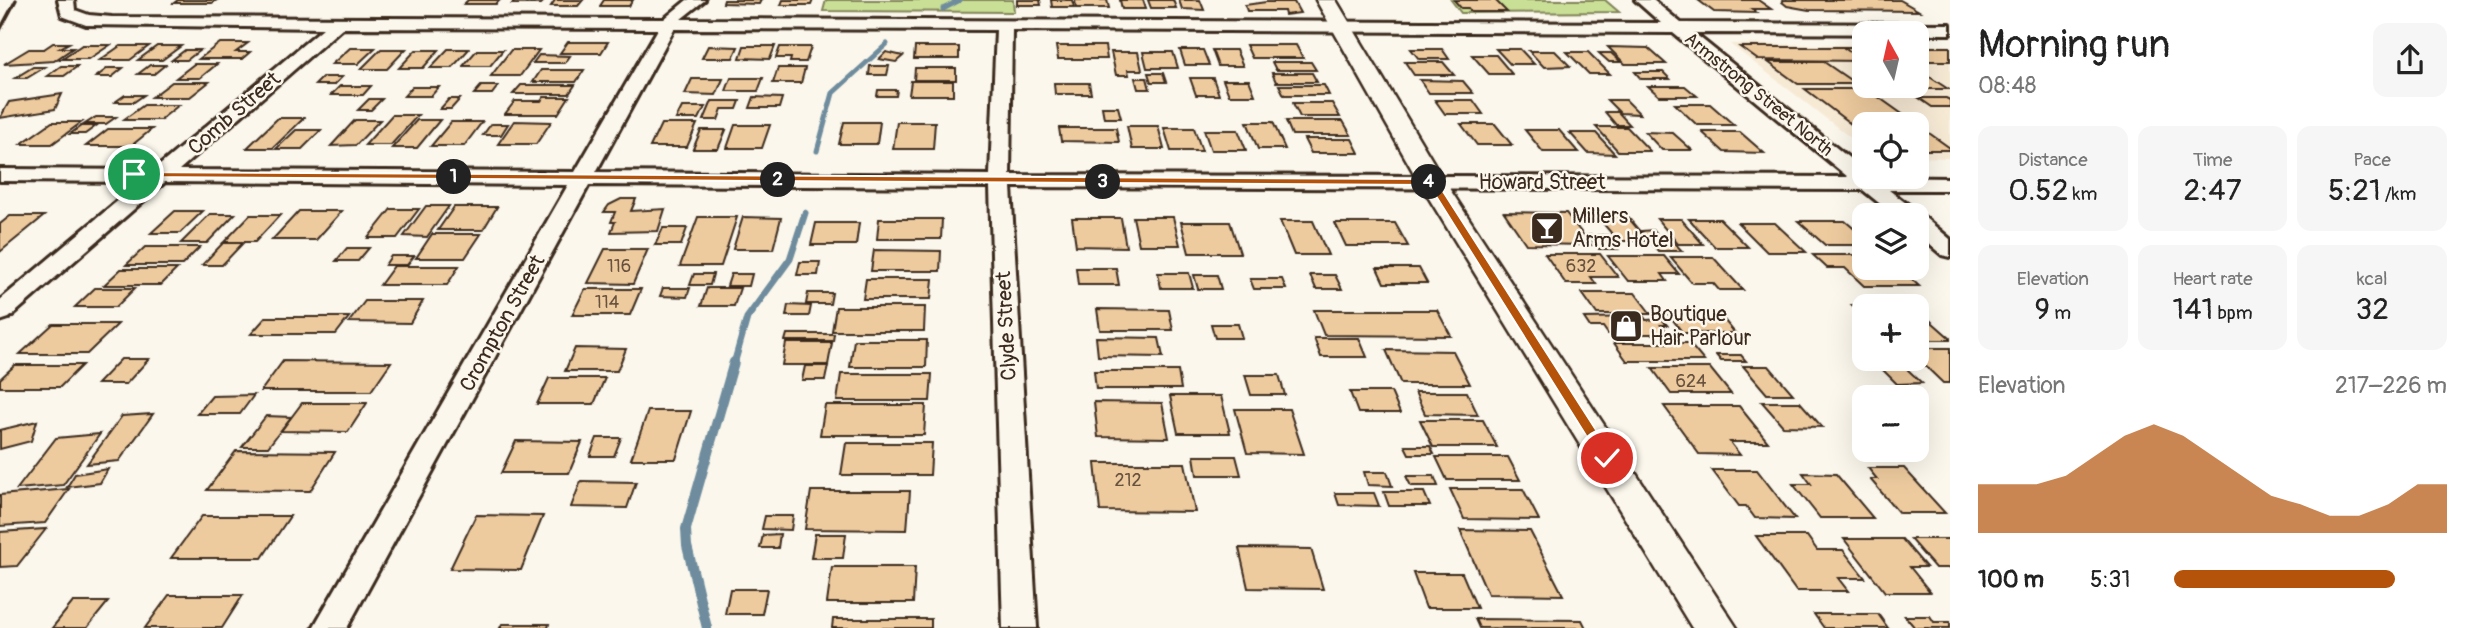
<!DOCTYPE html>
<meta charset="utf-8">
<style>
body{margin:0;font-family:Pangolin,sans-serif;background:#f6f6f6;color:#222;height:100vh;display:flex;flex-direction:column;font-size:26px;white-space:nowrap}
*{box-sizing:border-box;margin:0}
p{font-size:23px;color:#767676}
.icon{flex:none;width:38px;height:38px;fill:none;stroke:currentColor;stroke-width:2;stroke-linecap:round;stroke-linejoin:round}
.map{position:relative;flex:1;overflow:hidden}
.details{display:flex;flex-direction:column;background:#fff;width:525px}
.details>*{flex:none}
.needle{width:46px;rotate:352deg}
.controls{position:absolute;left:1852px;top:21px;display:grid;gap:14px}
.controls a{display:grid;place-items:center;width:77px;height:77px;border-radius:14px;background:#fff;box-shadow:0 7px 28px #0002;font-size:35px}
.pin{position:absolute;display:grid;place-items:center;width:60px;height:60px;color:#fff;margin:-30px;border:4px solid #fff;border-radius:50%;box-shadow:0 2px 7px #0007}
.km{position:absolute;width:35px;height:35px;margin:-18px;border-radius:50%;background:#222;color:#fff;font-size:19px;line-height:35px;text-align:center}
.round{display:grid;place-items:center;flex:none;width:74px;height:74px;border-radius:14px;background:#f6f6f6}
.head{display:flex;align-items:center;justify-content:space-between;height:119px;padding:0 28px}
h1{font-size:38px;font-weight:600;line-height:52px}
.metrics{display:grid;grid-template-columns:repeat(3,1fr);gap:10px;height:119px;padding:7px 28px}
.metrics div{display:grid;align-content:center;border-radius:14px;background:#f6f6f6;text-align:center}
.metrics b{font-size:30px;font-weight:600}
.metrics small{font-size:19px;font-weight:400}
.metrics p{font-size:19px}
.chart{height:196px;padding:14px 28px}
.chart p{display:flex;justify-content:space-between}
.chart svg{width:100%;height:126px;margin-top:7px;fill:#b45309;opacity:.7}
ul{padding:0 28px;list-style:none;font-size:23px}
li{display:grid;grid-template-columns:112px 84px 1fr;align-items:center;height:52px}
li i{height:18px;border-radius:9px;background:#b45309}
main{display:flex;flex:1;min-height:0}
.map>svg:first-child{display:block}
</style>
<main>
<div class="map">
<svg width="1950" height="628" viewBox="0 0 1950 628">
<rect width="100%" height="100%" fill="#fbf7ec"/>
<filter id="ink" filterUnits="userSpaceOnUse"><feTurbulence type="fractalNoise" baseFrequency=".0143" numOctaves="2"/><feDisplacementMap in="SourceGraphic" scale="14" xChannelSelector="R" yChannelSelector="G"/><feConvolveMatrix kernelMatrix="1 2 1 2 8 2 1 2 1" color-interpolation-filters="sRGB"/></filter>
<g filter="url(#ink)">
<polygon fill="#f7ead5" points="1730,44 1864,45 1864,86 1916,86 1916,45 1950,45 1950,158 1916,157 1916,124 1864,124 1864,148"/>
<g fill="#c9df95" stroke="#82845a" stroke-width="2">
<polygon points="826,0 1013,0 1014,12 823,11"/>
<polygon points="1451,0 1605,0 1619,12 1461,13"/>
</g>
<g fill="none" stroke-linecap="round" stroke-linejoin="round">
<g stroke="#6e8c9d" stroke-width="5">
<polyline points="943,9 960,0"/>
<polyline points="817,151 833,93 887,44"/>
</g>
<polyline stroke="#6e8c9d" stroke-width="7" points="734,364 747,318 790,259 805,213"/>
<polyline stroke="#6e8c9d" stroke-width="10" points="707,628 687,546 686,529 734,362"/>
</g>
<g fill="#eecb9f" stroke="#3b2a1e" stroke-width="2">
<polygon points="178,0 217,0 212,3 174,3"/>
<polygon points="468,0 500,0 496,4 464,4"/>
<polygon points="515,0 545,0 541,4 512,4"/>
<polygon points="555,0 583,0 578,6 551,6"/>
<polygon points="604,0 633,0 629,6 600,6"/>
<polygon points="724,0 761,0 759,4 723,3"/>
<polygon points="783,0 813,0 811,5 781,5"/>
<polygon points="1017,0 1040,0 1041,5 1017,5"/>
<polygon points="1051,0 1072,0 1074,7 1052,7"/>
<polygon points="1075,0 1107,0 1109,8 1076,8"/>
<polygon points="1120,0 1143,0 1146,9 1122,9"/>
<polygon points="1148,0 1173,0 1176,8 1151,8"/>
<polygon points="1179,0 1200,0 1204,10 1182,9"/>
<polygon points="1454,0 1495,0 1507,12 1471,12 1468,8 1461,8"/>
<polygon points="1698,0 1758,0 1771,9 1752,9 1757,13 1714,12"/>
<polygon points="1784,0 1900,0 1919,11 1809,10 1787,6 1782,2"/>
<polygon points="1266,2 1294,2 1300,13 1285,15 1284,11 1247,11 1245,5"/>
<polygon points="568,42 608,42 601,53 560,53"/>
<polygon points="53,43 69,43 60,48 73,48 54,61 4,64 29,49 44,49"/>
<polygon points="220,43 248,43 236,52 250,52 242,59 199,59"/>
<polygon points="82,45 110,45 89,59 61,59"/>
<polygon points="1246,45 1296,45 1303,58 1252,58"/>
<polygon points="120,46 149,46 130,60 100,60"/>
<polygon points="157,46 181,46 162,60 138,60"/>
<polygon points="708,46 738,47 733,58 702,58"/>
<polygon points="744,46 775,46 770,59 740,58"/>
<polygon points="1056,46 1105,46 1107,59 1058,59"/>
<polygon points="780,47 811,47 806,62 790,62 791,58 776,58"/>
<polygon points="915,47 959,47 959,59 914,59"/>
<polygon points="1608,47 1648,48 1666,64 1625,64"/>
<polygon points="1740,47 1843,47 1863,61 1758,60"/>
<polygon points="1843,47 1864,47 1864,61 1863,61"/>
<rect x="1916" y="47" width="34" height="14"/>
<polygon points="350,48 375,48 358,64 332,64"/>
<polygon points="381,49 406,49 387,69 361,69"/>
<polygon points="448,49 469,49 452,68 430,68"/>
<polygon points="1411,49 1442,49 1449,59 1419,59"/>
<polygon points="1496,49 1520,49 1534,64 1510,64"/>
<polygon points="185,50 200,50 187,60 172,60"/>
<polygon points="416,50 439,50 423,68 399,68"/>
<polygon points="477,50 503,50 490,66 463,66"/>
<polygon points="511,50 539,50 520,76 491,76"/>
<polygon points="1180,50 1203,50 1209,65 1185,65"/>
<polygon points="1212,50 1236,50 1243,66 1218,66"/>
<polygon points="1529,51 1555,51 1570,66 1544,67"/>
<polygon points="886,52 903,56 896,62 879,59"/>
<polygon points="1111,52 1138,52 1142,70 1128,70 1129,75 1116,75"/>
<polygon points="1143,52 1173,52 1178,68 1147,68"/>
<polygon points="1567,52 1588,52 1610,74 1589,74"/>
<polygon points="1599,53 1611,53 1621,62 1609,62"/>
<polygon points="539,55 570,56 565,63 533,63"/>
<polygon points="1472,55 1496,55 1512,74 1489,74"/>
<polygon points="1272,62 1311,62 1316,70 1276,70"/>
<polygon points="1405,62 1443,62 1454,75 1414,75"/>
<polygon points="1768,62 1824,62 1856,84 1798,84"/>
<polygon points="194,64 217,64 200,78 176,78"/>
<polygon points="150,65 165,65 154,74 138,74"/>
<polygon points="61,66 78,66 64,76 47,76"/>
<polygon points="870,66 889,66 887,75 869,75"/>
<polygon points="33,67 45,67 27,78 15,78"/>
<polygon points="108,68 123,68 112,77 96,77"/>
<polygon points="778,68 805,68 801,83 773,83"/>
<polygon points="915,68 956,68 956,80 914,80"/>
<polygon points="1916,68 1948,89 1912,89 1908,86 1916,86"/>
<polygon points="541,70 584,70 576,82 533,82"/>
<polygon points="1635,72 1663,72 1670,79 1641,79"/>
<polygon points="1148,73 1163,73 1166,82 1151,82"/>
<polygon points="1272,73 1312,73 1317,82 1276,82"/>
<polygon points="323,77 342,77 334,85 315,85"/>
<polygon points="731,78 763,78 758,91 726,91"/>
<polygon points="1135,78 1147,78 1150,89 1138,89"/>
<polygon points="1190,78 1213,78 1219,95 1196,95"/>
<polygon points="692,79 723,79 716,95 685,94"/>
<polygon points="1223,80 1249,80 1255,95 1229,95"/>
<polygon points="1420,80 1463,81 1473,93 1429,93"/>
<polygon points="911,81 953,81 953,95 909,95"/>
<polygon points="172,82 209,82 190,97 152,97"/>
<polygon points="1054,83 1089,83 1091,94 1055,94"/>
<polygon points="521,85 575,85 569,94 513,94"/>
<polygon points="1279,85 1324,85 1329,95 1284,95"/>
<polygon points="340,86 371,86 363,95 331,95"/>
<polygon points="481,86 498,86 492,94 474,94"/>
<polygon points="1648,86 1685,86 1697,96 1659,96"/>
<polygon points="412,87 439,87 431,96 404,96"/>
<polygon points="1805,89 1867,89 1950,148 1950,150 1916,150 1916,124 1864,124 1864,134"/>
<polygon points="878,90 897,90 896,96 877,96"/>
<polygon points="62,94 55,109 0,118 9,102"/>
<polygon points="125,95 144,95 134,102 115,102"/>
<polygon points="544,97 569,97 558,114 505,114 515,101 541,101"/>
<polygon points="754,97 782,98 779,108 750,108"/>
<polygon points="1919,98 1946,98 1950,100 1950,107 1932,107"/>
<polygon points="369,99 382,99 371,110 358,110"/>
<polygon points="449,99 460,99 451,109 440,109"/>
<polygon points="1435,100 1473,100 1483,114 1445,114"/>
<polygon points="1607,100 1626,100 1640,114 1620,113"/>
<polygon points="712,101 740,101 737,109 722,109 718,120 704,120"/>
<polygon points="1293,103 1332,103 1340,117 1300,117"/>
<polygon points="1675,104 1710,104 1734,125 1697,125"/>
<polygon points="144,105 179,105 160,120 123,120"/>
<polygon points="682,107 705,107 699,119 676,119"/>
<polygon points="1102,107 1118,107 1121,118 1104,118"/>
<polygon points="1605,112 1618,112 1630,125 1616,125"/>
<polygon points="392,115 418,115 391,145 365,145"/>
<polygon points="96,117 116,117 106,124 85,124"/>
<polygon points="278,118 304,118 273,148 247,148"/>
<polygon points="355,120 380,120 356,145 331,146"/>
<polygon points="417,120 440,120 417,148 392,148"/>
<polygon points="514,121 551,122 536,144 498,144"/>
<polygon points="1286,121 1343,121 1351,135 1292,135"/>
<polygon points="52,122 82,122 52,144 21,144"/>
<polygon points="451,122 482,122 464,146 431,146"/>
<polygon points="844,122 880,122 877,144 839,144"/>
<polygon points="897,122 935,122 933,149 893,149"/>
<polygon points="1247,122 1273,122 1285,149 1258,149"/>
<polygon points="491,124 508,124 501,135 483,135"/>
<polygon points="661,124 697,124 687,147 650,147"/>
<polygon points="1461,124 1495,124 1512,145 1477,145"/>
<polygon points="735,125 770,125 762,148 727,148"/>
<polygon points="81,126 96,126 85,134 70,134"/>
<polygon points="1127,126 1158,126 1164,149 1132,149"/>
<polygon points="1596,127 1627,127 1650,151 1618,151"/>
<polygon points="1059,128 1116,128 1119,142 1061,141"/>
<polygon points="1164,128 1194,128 1202,151 1171,151"/>
<polygon points="108,129 152,129 131,146 86,146"/>
<polygon points="296,130 321,130 302,149 276,149"/>
<polygon points="701,130 726,130 718,149 693,149"/>
<polygon points="1204,130 1238,130 1246,150 1211,150"/>
<polygon points="1525,130 1559,130 1578,152 1543,152"/>
<polygon points="1645,132 1673,133 1692,150 1662,150"/>
<polygon points="1702,132 1740,132 1764,153 1724,152"/>
<polygon points="1570,133 1596,133 1615,154 1588,153"/>
<polygon points="1304,139 1352,139 1359,153 1311,153"/>
<polygon points="621,199 636,199 631,211 665,209 658,231 611,232 615,222 611,222 615,212 604,212 609,205"/>
<polygon points="426,206 449,206 427,237 404,236"/>
<polygon points="454,207 497,207 483,230 438,230"/>
<polygon points="391,209 419,209 397,238 368,238"/>
<polygon points="175,211 203,211 180,233 151,233"/>
<polygon points="299,211 342,211 316,240 272,240"/>
<polygon points="1504,212 1566,213 1591,245 1526,244"/>
<polygon points="210,214 235,214 207,243 181,243"/>
<polygon points="250,215 280,215 255,242 224,242"/>
<polygon points="1596,215 1626,215 1648,241 1618,241"/>
<polygon points="10,216 44,216 0,252 0,224"/>
<polygon points="698,217 737,217 721,266 680,266"/>
<polygon points="743,217 781,218 773,249 733,249"/>
<polygon points="1133,217 1173,217 1180,245 1139,245"/>
<polygon points="1072,218 1121,218 1126,247 1076,246"/>
<polygon points="879,219 942,219 941,239 877,239"/>
<polygon points="1657,219 1681,219 1703,244 1678,244"/>
<polygon points="1689,219 1720,219 1748,247 1715,247"/>
<polygon points="1280,221 1313,221 1328,255 1294,255"/>
<polygon points="1798,221 1845,221 1864,237 1864,245 1825,245"/>
<polygon points="1181,222 1230,222 1240,253 1189,253"/>
<polygon points="816,223 859,223 856,245 811,245"/>
<polygon points="1335,223 1395,223 1408,246 1346,246"/>
<polygon points="1738,223 1775,223 1806,252 1767,252"/>
<polygon points="663,228 687,228 681,245 655,245"/>
<polygon points="1653,230 1662,241 1673,241 1682,251 1658,251 1641,231"/>
<polygon points="432,234 481,234 465,258 416,258"/>
<polygon points="1588,235 1607,235 1618,249 1599,249"/>
<polygon points="223,243 243,243 222,265 202,265"/>
<polygon points="145,247 200,247 182,265 126,265"/>
<polygon points="347,248 369,248 358,261 336,261"/>
<polygon points="605,249 648,249 633,284 588,283"/>
<polygon points="874,250 941,251 940,271 871,271"/>
<polygon points="1545,254 1600,254 1618,277 1591,277 1596,284 1566,284"/>
<polygon points="1813,255 1864,255 1864,268 1899,268 1919,286 1864,286 1845,268 1827,268"/>
<polygon points="391,256 414,256 407,265 385,265"/>
<polygon points="1608,256 1664,256 1679,274 1662,274 1667,281 1628,281"/>
<polygon points="1670,257 1713,257 1743,290 1719,290 1713,283 1692,283"/>
<polygon points="800,262 820,262 818,275 797,275"/>
<polygon points="394,266 459,266 447,285 380,285"/>
<polygon points="1076,268 1116,268 1119,285 1078,285"/>
<polygon points="1377,268 1419,268 1427,283 1384,283"/>
<polygon points="121,269 177,269 161,285 104,285"/>
<polygon points="1158,273 1189,273 1193,288 1161,288"/>
<polygon points="694,274 713,274 710,285 690,285"/>
<polygon points="731,274 752,274 749,286 727,286"/>
<polygon points="1194,275 1217,275 1221,289 1198,289"/>
<polygon points="1310,275 1335,275 1342,289 1316,289"/>
<polygon points="866,279 933,279 931,299 863,299"/>
<polygon points="1250,279 1282,279 1286,289 1254,289"/>
<polygon points="95,288 135,288 116,307 75,307"/>
<polygon points="663,288 690,288 687,297 660,296"/>
<polygon points="707,288 740,288 734,306 701,306"/>
<polygon points="585,289 641,289 630,315 572,315"/>
<polygon points="808,293 832,293 830,304 806,304"/>
<polygon points="1582,293 1635,293 1651,314 1597,314"/>
<polygon points="1874,298 1906,298 1914,306 1864,306 1864,316 1852,305 1881,305"/>
<polygon points="365,301 423,301 410,323 349,322"/>
<polygon points="788,305 811,306 809,316 786,316"/>
<polygon points="836,307 925,307 924,331 832,331"/>
<polygon points="1916,308 1950,338 1950,340 1916,340"/>
<polygon points="1097,309 1169,310 1173,330 1100,330"/>
<polygon points="1314,310 1437,310 1451,336 1324,335"/>
<polygon points="1669,315 1720,315 1735,333 1683,333"/>
<polygon points="266,317 349,317 336,334 251,334"/>
<polygon points="1644,317 1646,320 1662,319 1667,325 1661,325 1669,334 1608,334 1603,327 1590,327 1584,318"/>
<polygon points="53,324 118,324 87,354 20,354"/>
<polygon points="1211,324 1238,324 1242,338 1215,338"/>
<polygon points="787,334 834,334 833,341 785,341"/>
<polygon points="1096,337 1159,338 1163,357 1098,356"/>
<polygon points="1314,338 1359,338 1367,357 1321,357"/>
<polygon points="854,340 927,340 926,367 850,367"/>
<polygon points="786,343 832,343 828,365 782,365"/>
<polygon points="1614,343 1689,343 1704,361 1627,361"/>
<polygon points="575,348 626,349 617,371 565,371"/>
<polygon points="1916,348 1950,348 1950,383 1943,383 1916,357"/>
<polygon points="1386,350 1453,351 1470,384 1401,384"/>
<polygon points="1716,355 1741,355 1746,361 1721,361"/>
<polygon points="121,359 149,359 126,384 97,384"/>
<polygon points="283,361 391,362 371,391 261,391"/>
<polygon points="15,365 82,365 60,387 0,387 0,379"/>
<polygon points="805,366 828,366 825,380 802,380"/>
<polygon points="1743,366 1769,366 1793,394 1767,394"/>
<polygon points="1652,368 1710,368 1731,394 1671,394"/>
<polygon points="1882,369 1907,369 1922,383 1897,384"/>
<polygon points="1094,371 1178,371 1181,389 1096,389"/>
<polygon points="841,374 932,374 930,401 837,401"/>
<polygon points="1245,375 1279,375 1285,395 1251,395"/>
<polygon points="549,378 605,378 594,404 537,404"/>
<polygon points="1350,392 1391,392 1400,413 1358,413"/>
<polygon points="1415,392 1467,392 1478,415 1425,414"/>
<polygon points="254,395 240,414 197,414 212,396"/>
<polygon points="1170,396 1221,396 1230,433 1178,433"/>
<polygon points="1094,402 1162,403 1169,438 1098,437"/>
<polygon points="1762,402 1800,402 1822,427 1783,426"/>
<polygon points="302,403 367,403 348,432 281,431"/>
<polygon points="825,405 926,405 924,435 820,435"/>
<polygon points="1664,406 1739,406 1768,442 1730,442 1740,455 1699,454"/>
<polygon points="1235,409 1289,409 1304,454 1247,453"/>
<polygon points="648,411 691,411 676,459 631,459"/>
<polygon points="153,414 119,461 87,464 122,416"/>
<polygon points="266,416 291,417 268,447 242,447"/>
<polygon points="1420,420 1483,420 1497,447 1433,447"/>
<polygon points="37,421 31,441 0,449 0,430"/>
<polygon points="100,434 63,485 17,489 56,438"/>
<polygon points="597,438 621,438 614,456 590,456"/>
<polygon points="516,441 582,442 569,473 501,473"/>
<polygon points="846,443 932,443 930,475 841,475"/>
<polygon points="1405,446 1430,446 1434,454 1409,454"/>
<polygon points="236,451 335,452 310,491 207,490"/>
<polygon points="1194,456 1236,456 1241,475 1197,475"/>
<polygon points="1436,457 1508,457 1520,480 1447,480"/>
<polygon points="1095,463 1185,463 1195,512 1100,511"/>
<polygon points="1868,468 1904,468 1945,513 1899,513 1870,479 1877,479"/>
<polygon points="108,469 100,483 67,487 75,474"/>
<polygon points="1712,470 1757,470 1795,519 1755,518 1746,506 1739,506"/>
<polygon points="1364,472 1387,472 1392,486 1368,485"/>
<polygon points="1803,473 1836,474 1873,518 1820,518 1793,484 1811,484"/>
<polygon points="1406,476 1434,476 1438,486 1411,486"/>
<polygon points="581,481 636,482 627,508 571,507"/>
<polygon points="69,489 45,523 0,526 0,495"/>
<polygon points="1450,489 1523,489 1539,520 1464,519"/>
<polygon points="811,491 910,491 907,530 805,529"/>
<polygon points="1384,492 1424,492 1430,506 1389,506"/>
<polygon points="1335,493 1374,493 1379,506 1339,505"/>
<polygon points="476,515 543,516 521,570 450,569"/>
<polygon points="202,516 290,516 262,558 171,558"/>
<polygon points="765,516 793,516 791,530 762,529"/>
<polygon points="46,529 17,566 0,567 0,532"/>
<polygon points="1460,530 1530,531 1563,595 1488,594"/>
<polygon points="780,534 778,548 760,548 763,535"/>
<polygon points="815,534 846,534 843,558 811,558"/>
<polygon points="1756,536 1807,536 1817,550 1843,550 1865,578 1838,578 1848,591 1796,591"/>
<polygon points="1844,539 1902,539 1926,567 1910,567 1930,592 1885,592"/>
<polygon points="1910,539 1950,539 1950,568 1935,568"/>
<polygon points="1239,548 1311,549 1323,589 1248,588"/>
<polygon points="832,567 915,567 913,603 827,603"/>
<polygon points="1413,573 1462,573 1477,608 1426,608"/>
<polygon points="730,589 767,589 762,614 725,614"/>
<polygon points="169,595 243,595 222,628 145,628"/>
<polygon points="73,602 108,602 87,628 52,628"/>
<polygon points="1814,614 1878,614 1888,628 1824,628"/>
<polygon points="1905,616 1930,616 1934,622 1950,622 1950,628 1915,628"/>
<polygon points="833,619 931,619 931,628 832,628"/>
<polygon points="1475,619 1582,620 1586,628 1479,628"/>
<polygon points="502,624 549,624 548,628 500,628"/>
</g>
<g fill="none" stroke-linecap="round" stroke-linejoin="round">
<g stroke="#3b2a1e" stroke-width="6">
<path id="minor" d="M58,0H74L75,10L89,15L112,17L664,19L687,0H705L681,19L1661,23L1635,0H1653L1681,23L1950,24V34L1694,33L1864,170V177L1950,178V190H1889L1915,210L1917,216L1924,217L1950,239V257L1942,255L1916,233V215H1894L1863,190L1011,187L1037,628H1003L990,187L589,185L347,628H313L568,185L165,182L9,318L0,321V300L140,182L0,181V169L154,170L323,28L86,25L62,16ZM342,28L658,29L575,172L179,170ZM674,29L996,30L990,175L596,172ZM1012,30L1673,33L1848,177L1010,175Z"/>
</g>
<g stroke="#3b2a1e" stroke-width="5">
<polygon id="major" points="1316,0 1336,0 1445,182 1737,628 1692,628 1419,182"/>
</g>
<use href="#minor" fill="#fbf7ec" fill-rule="evenodd"/>
<use href="#major" fill="#fbf7ec" fill-rule="evenodd"/>
<polyline stroke="#3b2a1e" stroke-width="3.5" points="0,30 16,0"/>
</g>
</g>
<polygon fill="#b45309" stroke="#fff" stroke-width="2" points="130,172 1432,179 1437,182 1614,458 1612,461 1602,461 1429,185 134,177 130,176"/>
<defs>
<g id="bar-square" transform="scale(1.75)"><rect x="-9" y="-9" width="18" height="18" rx="4" fill="#3b2a1e" stroke="#fbf7ec"/><path d="M-6-5H6L.8 .8V4.5H3.5V6h-7V4.5H-.8V.8Z" fill="#fff"/></g>
<g id="shop-square" transform="scale(1.75)"><rect x="-9" y="-9" width="18" height="18" rx="4" fill="#3b2a1e" stroke="#fbf7ec"/><path d="M-5-2.5h2.3a2.7 3.5 0 0 1 5.4 0H5L5.5 6h-11ZM-1.5-2.5h3a1.5 2.3 0 0 0-3 0Z" fill="#fff"/></g>
</defs>
<g fill-rule="evenodd">
<use href="#bar-square" x="1547" y="228"/>
<use href="#shop-square" x="1626" y="326"/>
</g>
<g text-anchor="middle" stroke-width="5" stroke-linejoin="round" paint-order="stroke">
<g font-size="18" fill="#3b2a1e" stroke="#fbf7ec">
<text transform="translate(1759 94) rotate(39)" y="6">Armstrong Street North</text>
</g>
<g font-size="18" fill="#68523e">
<text x="619" y="272">116</text>
<text x="1581" y="272">632</text>
<text x="607" y="308">114</text>
<text x="1691" y="387">624</text>
<text x="1128" y="486">212</text>
</g>
<g font-size="21" fill="#3b2a1e" stroke="#fbf7ec">
<text transform="translate(234 113) rotate(-41)" y="7">Comb Street</text>
<text x="1542" y="189">Howard Street</text>
<text transform="translate(502 323) rotate(-61)" y="7">Crompton Street</text>
<text transform="translate(1006 326) rotate(-93)" y="7">Clyde Street</text>
</g>
<g font-size="21" fill="#3b2a1e" stroke="#fbf7ec" text-anchor="start">
<text x="1572" y="223">Millers<tspan x="1572" dy="24">Arms Hotel</tspan></text>
<text x="1650" y="321">Boutique<tspan x="1650" dy="24">Hair Parlour</tspan></text>
</g>
</g>
</svg>
<div class="controls">
<a><svg class="needle" viewBox="-14 -14 28 28"><path d="M0-13l5 13h-10z" fill="#e53935"/><path d="M0 13l5-13h-10z" fill="#767676"/></svg></a>
<a><svg class="icon" aria-label="locate" viewBox="0 0 24 24"><circle cx="12" cy="12" r="6"/><path d="M12 2v4M12 18v4M2 12h4M18 12h4"/></svg></a>
<a><svg class="icon" aria-label="layers" viewBox="0 0 24 24"><path d="M12 4l9 5-9 5-9-5zM3 14l9 5 9-5"/></svg></a>
<a>+</a>
<a>−</a>
</div>
<div class="pin" style="left:134px;top:174px;background:#1e9e55"><svg class="icon" aria-label="arrive" viewBox="0 0 24 24"><path d="M6 21V4h12l-3 4 3 4H6"/></svg></div>
<div class="pin" style="left:1607px;top:458px;background:#d93025"><svg class="icon" aria-label="check" viewBox="0 0 24 24"><path d="M5 12l5 5 9-10"/></svg></div>
<b class="km" style="left:454px;top:177px">1</b>
<b class="km" style="left:778px;top:180px">2</b>
<b class="km" style="left:1103px;top:182px">3</b>
<b class="km" style="left:1429px;top:182px">4</b>
</div>
<section class="details">
<div class="head"><div><h1>Morning run</h1><p>08:48</p></div><a class="round"><svg class="icon" aria-label="share" viewBox="0 0 24 24"><path d="M12 15V3M7 8l5-5 5 5M5 13v7h14v-7"/></svg></a></div>
<div class="metrics">
<div><p>Distance</p><b>0.52<small> km</small></b></div>
<div><p>Time</p><b>2:47</b></div>
<div><p>Pace</p><b>5:21<small> /km</small></b></div>
</div>
<div class="metrics">
<div><p>Elevation</p><b>9<small> m</small></b></div>
<div><p>Heart rate</p><b>141<small> bpm</small></b></div>
<div><p>kcal</p><b>32</b></div>
</div>
<div class="chart"><p><span>Elevation</span>217–226 m</p>
<svg viewBox="0 0 160 44" preserveAspectRatio="none"><path d="M0 44V27L10 27L20 27L30 24L40 17L50 10L60 6L70 10L80 17L90 24L100 31L110 34L120 38L130 38L140 34L150 27L160 27V44z"/></svg>
</div>
<ul>
<li><b>100 m</b>5:31<i style="width:81%"></i></li>
</ul>
</section>
</main>
